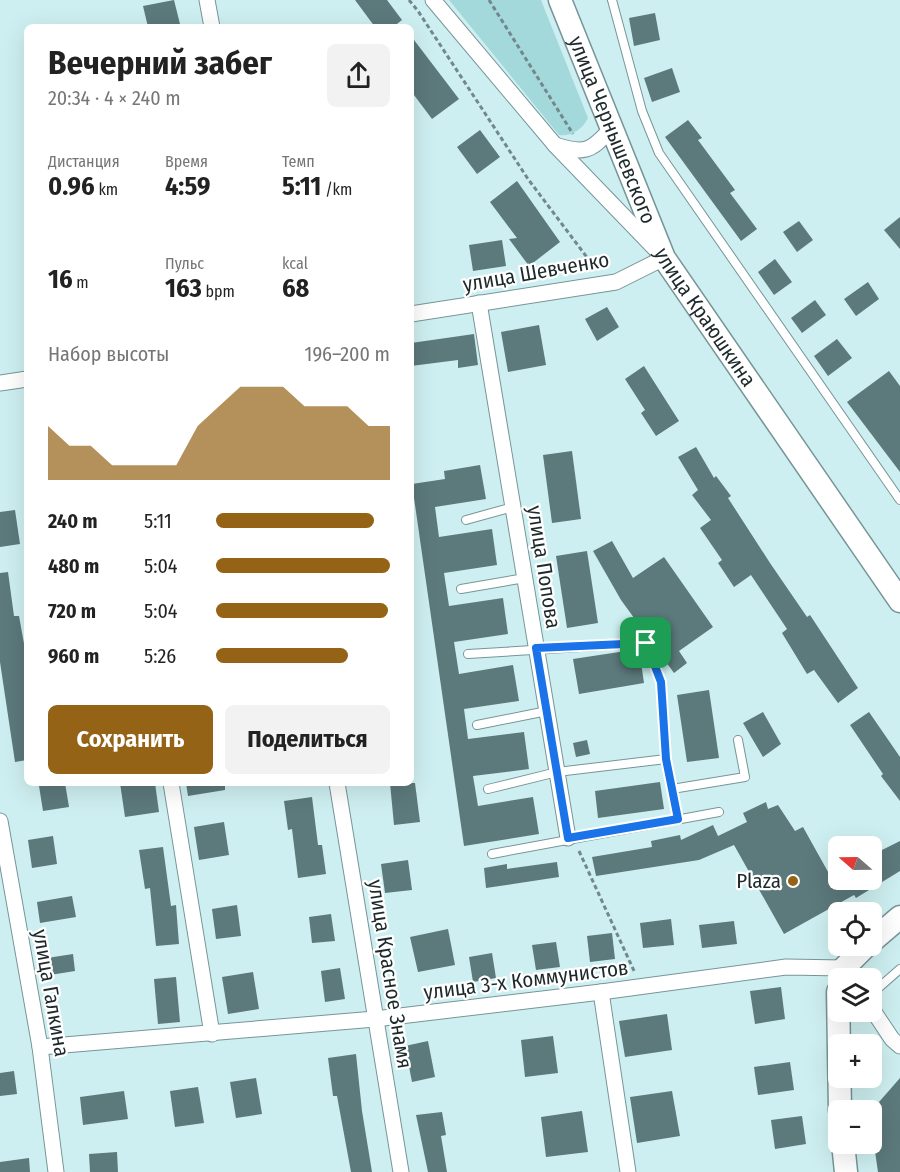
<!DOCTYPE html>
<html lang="ru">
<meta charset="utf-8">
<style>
body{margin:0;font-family:"Fira Sans Condensed",sans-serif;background:#f2f2f2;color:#222;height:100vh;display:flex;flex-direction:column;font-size:22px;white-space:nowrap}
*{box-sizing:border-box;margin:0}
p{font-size:20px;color:#767676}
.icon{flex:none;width:33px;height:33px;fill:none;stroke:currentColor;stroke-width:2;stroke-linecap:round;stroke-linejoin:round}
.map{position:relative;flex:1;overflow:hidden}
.side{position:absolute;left:24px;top:24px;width:390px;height:762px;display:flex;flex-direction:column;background:#fff;border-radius:9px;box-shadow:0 6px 24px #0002}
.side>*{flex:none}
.needle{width:39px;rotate:290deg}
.fabs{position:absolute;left:828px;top:836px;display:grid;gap:12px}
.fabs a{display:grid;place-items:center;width:54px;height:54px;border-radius:9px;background:#fff;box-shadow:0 6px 24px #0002;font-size:30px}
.pin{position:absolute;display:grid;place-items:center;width:51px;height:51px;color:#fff;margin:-26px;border-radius:12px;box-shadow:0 3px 9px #0006}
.round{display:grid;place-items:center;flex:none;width:63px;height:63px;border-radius:9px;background:#f2f2f2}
.headline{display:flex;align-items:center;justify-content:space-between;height:102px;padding:0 24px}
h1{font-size:33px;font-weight:700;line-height:45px}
.stats{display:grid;grid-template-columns:repeat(3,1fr);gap:9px;height:102px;padding:6px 24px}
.stats div{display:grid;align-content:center}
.stats b{font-size:26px;font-weight:700}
.stats small{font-size:16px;font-weight:400}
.stats p{font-size:16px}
.chart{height:168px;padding:12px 24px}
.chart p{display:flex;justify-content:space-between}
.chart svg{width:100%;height:108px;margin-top:6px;fill:#956316;opacity:.7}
.action{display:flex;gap:12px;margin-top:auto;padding:12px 24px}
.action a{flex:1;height:69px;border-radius:9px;background:#956316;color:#fff;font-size:24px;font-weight:700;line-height:69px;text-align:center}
.action a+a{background:#f2f2f2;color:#222}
ul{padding:0 24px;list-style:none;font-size:20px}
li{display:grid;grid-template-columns:96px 72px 1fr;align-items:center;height:45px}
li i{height:15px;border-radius:8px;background:#956316}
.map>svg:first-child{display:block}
</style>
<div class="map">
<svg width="900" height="1172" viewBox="0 0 900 1172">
<rect width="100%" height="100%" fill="#ceeff1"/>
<path fill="#a4d9dc" d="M449,0H541L588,118C583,129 571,137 559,135Z"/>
<g fill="#5c797b">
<polygon points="174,0 180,24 148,27 143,6"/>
<polygon points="355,0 387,0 402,20 393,27 375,27"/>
<polygon points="655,13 660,40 634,46 629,18"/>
<polygon points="411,36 459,99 432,119 411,91"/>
<polygon points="672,68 680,92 652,102 644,78"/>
<polygon points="688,120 702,138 698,140 735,190 730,193 757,229 741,241 665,137"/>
<polygon points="480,130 500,157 477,174 457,147"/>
<polygon points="517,181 560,242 529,266 509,239 517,238 490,202"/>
<polygon points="900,217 900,249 884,230"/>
<polygon points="799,221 813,240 797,252 783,232"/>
<polygon points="502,240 506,266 473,271 469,245"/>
<polygon points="775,259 792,282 774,295 758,272"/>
<polygon points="868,282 879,299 856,316 844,299"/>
<polygon points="815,300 826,315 802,333 791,318"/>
<polygon points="607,307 619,327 597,341 585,319"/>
<polygon points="539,325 546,365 508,372 501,332"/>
<polygon points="474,334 478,365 458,368 458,360 411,366 411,343"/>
<polygon points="837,339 852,358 828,376 814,356"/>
<polygon points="644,366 679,421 656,436 641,413 645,410 625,379"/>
<polygon points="889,371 900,386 900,472 847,402"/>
<polygon points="696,447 714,478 716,476 731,496 728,498 770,563 807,617 810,615 858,688 838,703 814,670 807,674 782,633 787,629 751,575 734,587 718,563 722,560 700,528 711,520 692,495 698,490 678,457"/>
<polygon points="572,451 581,519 552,523 543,455"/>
<polygon points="480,465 486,499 435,507 439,537 492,529 497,565 444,573 449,606 503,598 508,634 454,642 459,674 513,665 519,701 464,709 468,739 524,732 529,769 473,776 478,806 533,797 539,834 464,846 412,484 445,479 444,471"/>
<polygon points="15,510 20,544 0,547 0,512"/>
<polygon points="612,541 633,578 664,557 713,627 679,651 687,663 674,673 621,600 593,551"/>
<polygon points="587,551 598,623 567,628 556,556"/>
<polygon points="8,572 14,616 19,616 27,660 27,760 15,762 0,662 0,573"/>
<polygon points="639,649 644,683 579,694 573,659"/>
<polygon points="709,690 719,758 687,762 677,695"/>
<polygon points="763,712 781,744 763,757 743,723"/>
<polygon points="869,712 900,757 900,801 881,776 883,774 850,725"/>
<polygon points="587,740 590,754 576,757 573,743"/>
<polygon points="660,782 664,809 598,818 595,791"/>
<polygon points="57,783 65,783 69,807 43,811 39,786"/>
<polygon points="120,783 155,783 159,812 125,817"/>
<polygon points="186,783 225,783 225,790 188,796"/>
<polygon points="390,783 415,783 420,822 394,825"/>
<polygon points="312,797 318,845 322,845 326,874 298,878 292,829 288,830 284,801"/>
<polygon points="766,802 768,809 778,805 795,831 803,827 832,879 872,879 872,855 900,841 900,871 856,898 854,895 784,934 734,845 699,860 596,876 592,857 652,847 651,841 680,835 681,840 713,825 718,836 747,822 743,813"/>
<polygon points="224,822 229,855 199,860 194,827"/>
<polygon points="53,836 57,864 32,868 28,840"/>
<polygon points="163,847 171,906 176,905 179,944 156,946 150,888 145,889 139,850"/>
<polygon points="408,860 412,890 385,893 381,864"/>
<polygon points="557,862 559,877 486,888 484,868 507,864 507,869"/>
<polygon points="72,896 76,917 40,923 37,902"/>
<polygon points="237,905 241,936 216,939 212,909"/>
<polygon points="331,914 335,941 312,943 309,917"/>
<polygon points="671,919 674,945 643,948 640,923"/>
<polygon points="734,921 737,944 702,948 699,925"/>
<polygon points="448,929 455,965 418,972 410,937"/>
<polygon points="612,933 615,959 590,962 587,936"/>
<polygon points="556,942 560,967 536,970 532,945"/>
<polygon points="492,953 496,978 473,982 469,957"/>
<polygon points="73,954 75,971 50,975 47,958"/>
<polygon points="340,968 345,999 325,1002 321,971"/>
<polygon points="253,972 259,1009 228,1014 222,977"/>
<polygon points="176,977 180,1022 158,1024 154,979"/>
<polygon points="781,987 785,1019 755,1024 750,991"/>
<polygon points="667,1014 672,1050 625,1057 619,1021"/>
<polygon points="553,1036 558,1073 525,1077 521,1040"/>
<polygon points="428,1041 435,1077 412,1082 405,1046"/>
<polygon points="356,1054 362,1111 372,1172 351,1172 337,1096 333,1096 328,1058"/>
<polygon points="790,1062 794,1090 758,1095 754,1067"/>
<polygon points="14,1071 17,1094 0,1096 0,1073"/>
<polygon points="256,1078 262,1114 236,1118 230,1082"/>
<polygon points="900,1078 900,1172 878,1172 872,1131 872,1110"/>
<polygon points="198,1087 204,1123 175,1127 170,1091"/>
<polygon points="124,1091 128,1119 83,1125 80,1097"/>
<polygon points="672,1091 680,1136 637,1143 630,1097"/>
<polygon points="582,1111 588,1152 546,1157 541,1117"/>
<polygon points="442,1112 446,1135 441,1136 447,1172 428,1172 416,1115"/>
<polygon points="802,1116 806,1144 775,1149 771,1120"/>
<polygon points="117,1152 118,1172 90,1172 89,1154"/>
<polygon points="29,1158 30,1172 0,1172 0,1162"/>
</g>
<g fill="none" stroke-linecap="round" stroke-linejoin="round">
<g stroke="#779597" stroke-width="10">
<g id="lane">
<polyline points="612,0 642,111 659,153 900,500"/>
<polyline points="466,520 513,507"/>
<polyline points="461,589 525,578"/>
<polyline points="468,654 646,643 661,682 666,759 678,819"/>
<polyline points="477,725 547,711"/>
<polyline points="488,789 557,772 666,759"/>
<polyline points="672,789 745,777 738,740"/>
<polyline points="492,854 719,812"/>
<polyline points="872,987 876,990 900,969"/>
</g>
</g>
<g stroke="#779597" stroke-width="17">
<g id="street">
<polyline points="207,0 212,27"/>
<path d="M555,145C584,154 590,152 610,130"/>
<polyline points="479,303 568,838"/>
<polyline points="411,314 616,282 664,258 555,145 433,0"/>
<polyline points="0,383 27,379"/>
<polyline points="171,783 212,1034"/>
<polyline points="337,783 401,1172"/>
<polyline points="0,821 40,1047 56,1172"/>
<polyline points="601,992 628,1172"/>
<polyline points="872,1009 892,1039 900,1046"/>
<polyline points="40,1047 375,1019 601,992 786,967 844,968 849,976"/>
</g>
</g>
<g stroke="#779597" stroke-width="25">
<g id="secondary">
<path id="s1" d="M560,0L664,258L900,601"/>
<polyline points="872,941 900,917"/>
<polyline points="842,978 844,968 867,945"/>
<polyline points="838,992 840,1110"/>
<polyline points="843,1143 846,1172"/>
</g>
</g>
<g stroke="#72888a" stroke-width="3" stroke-dasharray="4.5 3" stroke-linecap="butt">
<polyline points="409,0 418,11 528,179 592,264"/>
<polyline points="489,0 573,134"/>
<polyline points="579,851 635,973"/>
</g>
<use href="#lane" stroke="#fff" stroke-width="8"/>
<use href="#street" stroke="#fff" stroke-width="15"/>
<use href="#secondary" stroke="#fff" stroke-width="22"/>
</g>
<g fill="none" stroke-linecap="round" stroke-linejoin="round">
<g stroke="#fff" stroke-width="12">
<polygon id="route" points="646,643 661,682 666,759 678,819 568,838 536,648"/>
</g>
<use href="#route" stroke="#1a73e8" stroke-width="8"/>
</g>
<circle fill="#956316" stroke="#fff" stroke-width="2" cx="793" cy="881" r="6"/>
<g text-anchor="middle" stroke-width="4.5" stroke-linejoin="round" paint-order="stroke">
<g font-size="21" fill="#1d292a" stroke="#fff">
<text dy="7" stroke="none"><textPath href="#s1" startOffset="140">улица Чернышевского</textPath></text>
<text transform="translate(536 272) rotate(-10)" y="7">улица Шевченко</text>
<text dy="7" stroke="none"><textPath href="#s1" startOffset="350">улица Краюшкина</textPath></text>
<text transform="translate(544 567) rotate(81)" y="7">улица Попова</text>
<text transform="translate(390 974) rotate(81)" y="7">улица Красное Знамя</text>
<text transform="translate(526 980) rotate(-7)" y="7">улица 3-х Коммунистов</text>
<text transform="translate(51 993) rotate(80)" y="7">улица Галкина</text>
</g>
<g font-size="21" fill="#1d292a" stroke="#fff" text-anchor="end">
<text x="781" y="888">Plaza</text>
</g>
</g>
</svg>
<div class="fabs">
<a><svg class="needle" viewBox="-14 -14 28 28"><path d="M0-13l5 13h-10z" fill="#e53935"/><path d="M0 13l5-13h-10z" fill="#767676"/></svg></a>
<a><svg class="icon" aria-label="locate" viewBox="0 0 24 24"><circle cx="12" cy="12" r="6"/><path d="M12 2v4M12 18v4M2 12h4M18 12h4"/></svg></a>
<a><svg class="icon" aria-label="layers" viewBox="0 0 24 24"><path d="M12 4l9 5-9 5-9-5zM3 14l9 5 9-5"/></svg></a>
<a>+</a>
<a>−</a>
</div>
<div class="pin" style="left:646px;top:643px;background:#1e9e55"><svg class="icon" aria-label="arrive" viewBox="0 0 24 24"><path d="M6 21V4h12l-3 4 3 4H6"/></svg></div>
<section class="side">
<div class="headline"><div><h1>Вечерний забег</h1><p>20:34 · 4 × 240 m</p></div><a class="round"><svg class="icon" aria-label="share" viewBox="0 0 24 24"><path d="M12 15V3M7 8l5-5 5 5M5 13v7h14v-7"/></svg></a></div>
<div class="stats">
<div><p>Дистанция</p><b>0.96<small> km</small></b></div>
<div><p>Время</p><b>4:59</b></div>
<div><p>Темп</p><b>5:11<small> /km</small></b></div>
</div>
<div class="stats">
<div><b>16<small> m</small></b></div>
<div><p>Пульс</p><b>163<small> bpm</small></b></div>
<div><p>kcal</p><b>68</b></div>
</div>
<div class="chart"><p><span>Набор высоты</span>196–200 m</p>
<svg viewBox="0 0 160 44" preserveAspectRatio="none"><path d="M0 44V22L10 30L20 30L30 38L40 38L50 38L60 38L70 22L80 14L90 6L100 6L110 6L120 14L130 14L140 14L150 22L160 22V44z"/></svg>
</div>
<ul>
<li><b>240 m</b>5:11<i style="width:91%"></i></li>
<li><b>480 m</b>5:04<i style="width:100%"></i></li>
<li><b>720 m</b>5:04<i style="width:99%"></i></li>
<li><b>960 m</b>5:26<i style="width:76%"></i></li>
</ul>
<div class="action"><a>Сохранить</a><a>Поделиться</a></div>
</section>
</div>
